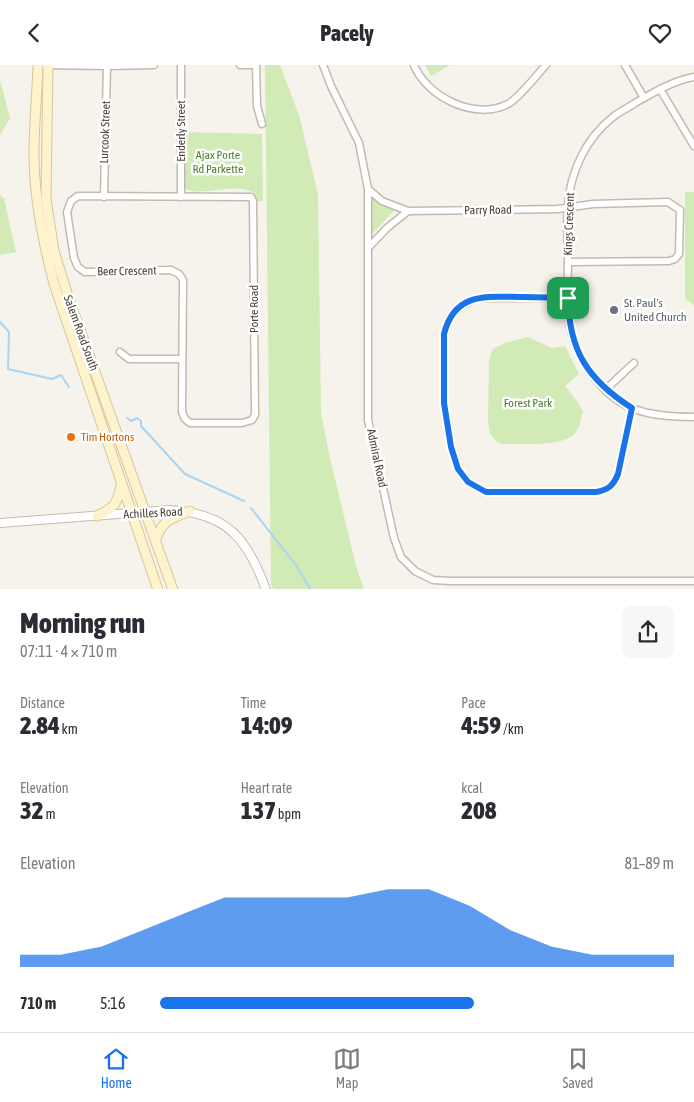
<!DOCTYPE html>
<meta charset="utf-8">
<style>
body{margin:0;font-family:"Asap Condensed",sans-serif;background:#f7f7f7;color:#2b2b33;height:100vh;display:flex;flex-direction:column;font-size:19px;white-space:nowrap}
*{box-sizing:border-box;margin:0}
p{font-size:16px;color:#7c7c81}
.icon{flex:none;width:28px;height:28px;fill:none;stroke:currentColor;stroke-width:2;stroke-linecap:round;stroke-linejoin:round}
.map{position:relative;height:524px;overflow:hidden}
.panel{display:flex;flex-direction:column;background:#fff;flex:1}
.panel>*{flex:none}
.pin{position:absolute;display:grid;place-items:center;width:42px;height:42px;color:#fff;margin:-21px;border-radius:10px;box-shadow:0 2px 8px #0006}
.round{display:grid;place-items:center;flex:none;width:52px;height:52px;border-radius:10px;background:#f7f7f7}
.head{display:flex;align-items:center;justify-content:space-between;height:85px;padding:0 20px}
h1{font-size:28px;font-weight:800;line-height:38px}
.figures{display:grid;grid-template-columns:repeat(3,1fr);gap:8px;height:85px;padding:5px 20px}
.figures div{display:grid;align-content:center}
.figures b{font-size:25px;font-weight:800}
.figures small{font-size:14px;font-weight:400}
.figures p{font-size:14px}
.chart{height:140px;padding:10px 20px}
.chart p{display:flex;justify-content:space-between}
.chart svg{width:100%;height:90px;margin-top:5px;fill:#1a73e8;opacity:.7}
ul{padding:0 20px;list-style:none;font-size:16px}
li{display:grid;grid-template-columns:80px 60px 1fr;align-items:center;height:38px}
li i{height:12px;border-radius:6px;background:#1a73e8}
header{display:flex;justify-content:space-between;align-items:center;height:65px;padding:0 20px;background:#fff;font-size:22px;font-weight:800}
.tabs{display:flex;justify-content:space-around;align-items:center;height:70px;border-top:1px solid #e1e1e2;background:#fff;font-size:14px;color:#7c7c81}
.tabs a{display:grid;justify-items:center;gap:2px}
.tabs .active{color:#1a73e8}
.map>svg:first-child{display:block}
</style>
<header><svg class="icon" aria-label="back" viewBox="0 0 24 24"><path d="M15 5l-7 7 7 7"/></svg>Pacely<svg class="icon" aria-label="heart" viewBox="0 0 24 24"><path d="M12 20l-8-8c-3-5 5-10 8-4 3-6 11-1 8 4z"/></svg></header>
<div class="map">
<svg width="694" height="525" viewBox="0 0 694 525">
<rect width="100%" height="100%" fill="#f6f3ec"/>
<g fill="#d2eab5">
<polygon points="265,0 280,0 299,50 318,129 321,347 329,389 356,501 364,524 273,524 271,518"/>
<polygon points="425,0 450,0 431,11"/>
<polygon points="0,15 10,53 0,70"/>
<path d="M184,67L262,69L263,136H253L255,129C238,115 200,134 185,123Z"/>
<polygon points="685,127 694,127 694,240 685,234"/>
<polygon points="0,130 4,134 16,187 0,190"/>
<polygon points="373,133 379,138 394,146 371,170 371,135"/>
<path d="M528,272L552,283L565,281L579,309L565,321L577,336L583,346C581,353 580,363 575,368C563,383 520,378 502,379L497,377L490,369L488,356L489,294L493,284L505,278Z"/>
</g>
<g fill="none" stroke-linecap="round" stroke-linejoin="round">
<g stroke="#a9d4f2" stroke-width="2">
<polyline points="0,257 9,267 8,304 52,314 61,310 69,322"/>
<polyline points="127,353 131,356 137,353 141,356 141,361 185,409 244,436"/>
<polyline points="251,443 296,500 311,525"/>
</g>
<g stroke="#c2bbae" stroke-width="9">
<g id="minor">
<polyline points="46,0 107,1 154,0"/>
<polyline points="240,0 256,0"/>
<polyline points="256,0 257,41 262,59"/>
<polyline points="323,0 331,21 359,78 368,124 368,355 394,473 401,492 415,506 433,515 451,516 694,516"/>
<path d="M414,0C427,32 475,56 508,39C518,34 537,10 546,0"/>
<polyline points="625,0 644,33"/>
<path d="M694,12C673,16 654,27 635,38C628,43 619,47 613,52C586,73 570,107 568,141C566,159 568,177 568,195C568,215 566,235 569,255C573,289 601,332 634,344C654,351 673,352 694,352"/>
<polyline points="660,24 694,81"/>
<polyline points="368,124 382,136 408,146 558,144 593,139 668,137 680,145 679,189 675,194 669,196 568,197"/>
<polygon points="78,131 251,132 253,136 255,350 252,355 242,358 190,358 185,354 182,347 183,215 179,209 171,205 85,207 78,202 74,193 67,147 71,136"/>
<polyline points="104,132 107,1"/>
<polyline points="181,132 181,0"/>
<polyline points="368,183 387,163 408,146"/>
<path d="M568,233H478L461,241L449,254L444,269V338L451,382L458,404L468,417L486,427H596C608,425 613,421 618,409L632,343"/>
<polyline points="120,287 129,294 182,294"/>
<polyline points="606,324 634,298"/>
</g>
</g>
<g stroke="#c2bbae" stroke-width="10">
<path id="tertiary" d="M0,458L170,445C227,448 248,474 266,525"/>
</g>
<g stroke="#d6c79b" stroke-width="11">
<g id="secondary">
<path d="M38,0C37,30 34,60 34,89C34,133 43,176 54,219L158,525"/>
<polyline points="48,0 46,134 54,186 68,231 173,525"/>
<path d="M97,451C115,442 117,440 121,420"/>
<path d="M156,474C163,454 171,454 190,446"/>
</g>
</g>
<use href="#minor" stroke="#fff" stroke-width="6"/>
<use href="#tertiary" stroke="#fff" stroke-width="8"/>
<use href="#secondary" stroke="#fff3cd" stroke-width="9"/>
</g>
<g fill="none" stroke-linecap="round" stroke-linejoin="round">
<g stroke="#fff" stroke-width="10">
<path id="route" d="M523,232L568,233C569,286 588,315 632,343L618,409C613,421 608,425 596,427H486L468,417L458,404L451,382L444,338V269C455,226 487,232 523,232Z"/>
</g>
<use href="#route" stroke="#1a73e8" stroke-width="6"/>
</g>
<circle fill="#6b7280" stroke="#fff" stroke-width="2" cx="614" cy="245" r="5"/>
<circle fill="#e8710a" stroke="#fff" stroke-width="2" cx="71" cy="372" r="5"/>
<g text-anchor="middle" stroke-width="5" stroke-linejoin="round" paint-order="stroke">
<g font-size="12" fill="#4b4439" stroke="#fff">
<text transform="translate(181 66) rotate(-90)" y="4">Enderly Street</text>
<text transform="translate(105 67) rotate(-88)" y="4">Lurcook Street</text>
<text transform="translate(488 145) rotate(-1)" y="4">Parry Road</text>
<text transform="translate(569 159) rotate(-88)" y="4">Kings Crescent</text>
<text transform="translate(127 206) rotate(-1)" y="4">Beer Crescent</text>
<text transform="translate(254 244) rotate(-90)" y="4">Porte Road</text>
<text transform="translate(81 268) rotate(70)" y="4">Salem Road South</text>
<text transform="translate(377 393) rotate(78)" y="4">Admiral Road</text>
<text transform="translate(153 448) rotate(-3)" y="4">Achilles Road</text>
</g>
<g font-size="12" fill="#4a7f2a" stroke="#fff">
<text x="218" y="94">Ajax Porte<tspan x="218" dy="14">Rd Parkette</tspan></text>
<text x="528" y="342">Forest Park</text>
</g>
<g font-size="12" fill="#5b616d" stroke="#fff" text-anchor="start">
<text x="624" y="242">St. Paul's<tspan x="624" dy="14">United Church</tspan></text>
</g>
<g font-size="12" fill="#c56008" stroke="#fff" text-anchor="start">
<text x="81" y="376">Tim Hortons</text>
</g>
</g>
</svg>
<div class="pin" style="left:568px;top:233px;background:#1e9e55"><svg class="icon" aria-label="arrive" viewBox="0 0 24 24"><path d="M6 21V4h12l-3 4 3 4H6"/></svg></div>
</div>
<section class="panel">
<div class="head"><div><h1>Morning run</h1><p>07:11 · 4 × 710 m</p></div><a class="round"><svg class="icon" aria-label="share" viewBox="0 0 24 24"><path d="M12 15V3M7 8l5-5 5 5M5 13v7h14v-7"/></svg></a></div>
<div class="figures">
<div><p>Distance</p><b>2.84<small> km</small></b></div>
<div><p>Time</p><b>14:09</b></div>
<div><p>Pace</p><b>4:59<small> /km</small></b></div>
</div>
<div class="figures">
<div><p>Elevation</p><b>32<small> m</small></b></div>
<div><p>Heart rate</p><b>137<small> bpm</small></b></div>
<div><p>kcal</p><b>208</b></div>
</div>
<div class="chart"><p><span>Elevation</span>81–89 m</p>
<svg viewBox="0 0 160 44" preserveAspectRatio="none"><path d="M0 44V38L10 38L20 34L30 26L40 18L50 10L60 10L70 10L80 10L90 6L100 6L110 14L120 26L130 34L140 38L150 38L160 38V44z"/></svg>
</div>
<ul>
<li><b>710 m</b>5:16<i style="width:61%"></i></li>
</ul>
</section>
<nav class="tabs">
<a class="active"><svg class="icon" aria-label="home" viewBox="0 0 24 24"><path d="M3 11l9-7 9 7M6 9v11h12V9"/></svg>Home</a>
<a><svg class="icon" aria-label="map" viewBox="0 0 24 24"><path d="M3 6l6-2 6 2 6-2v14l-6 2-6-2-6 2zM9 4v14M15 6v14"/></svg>Map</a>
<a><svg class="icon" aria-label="saved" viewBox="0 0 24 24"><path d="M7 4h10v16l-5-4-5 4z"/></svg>Saved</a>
</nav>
